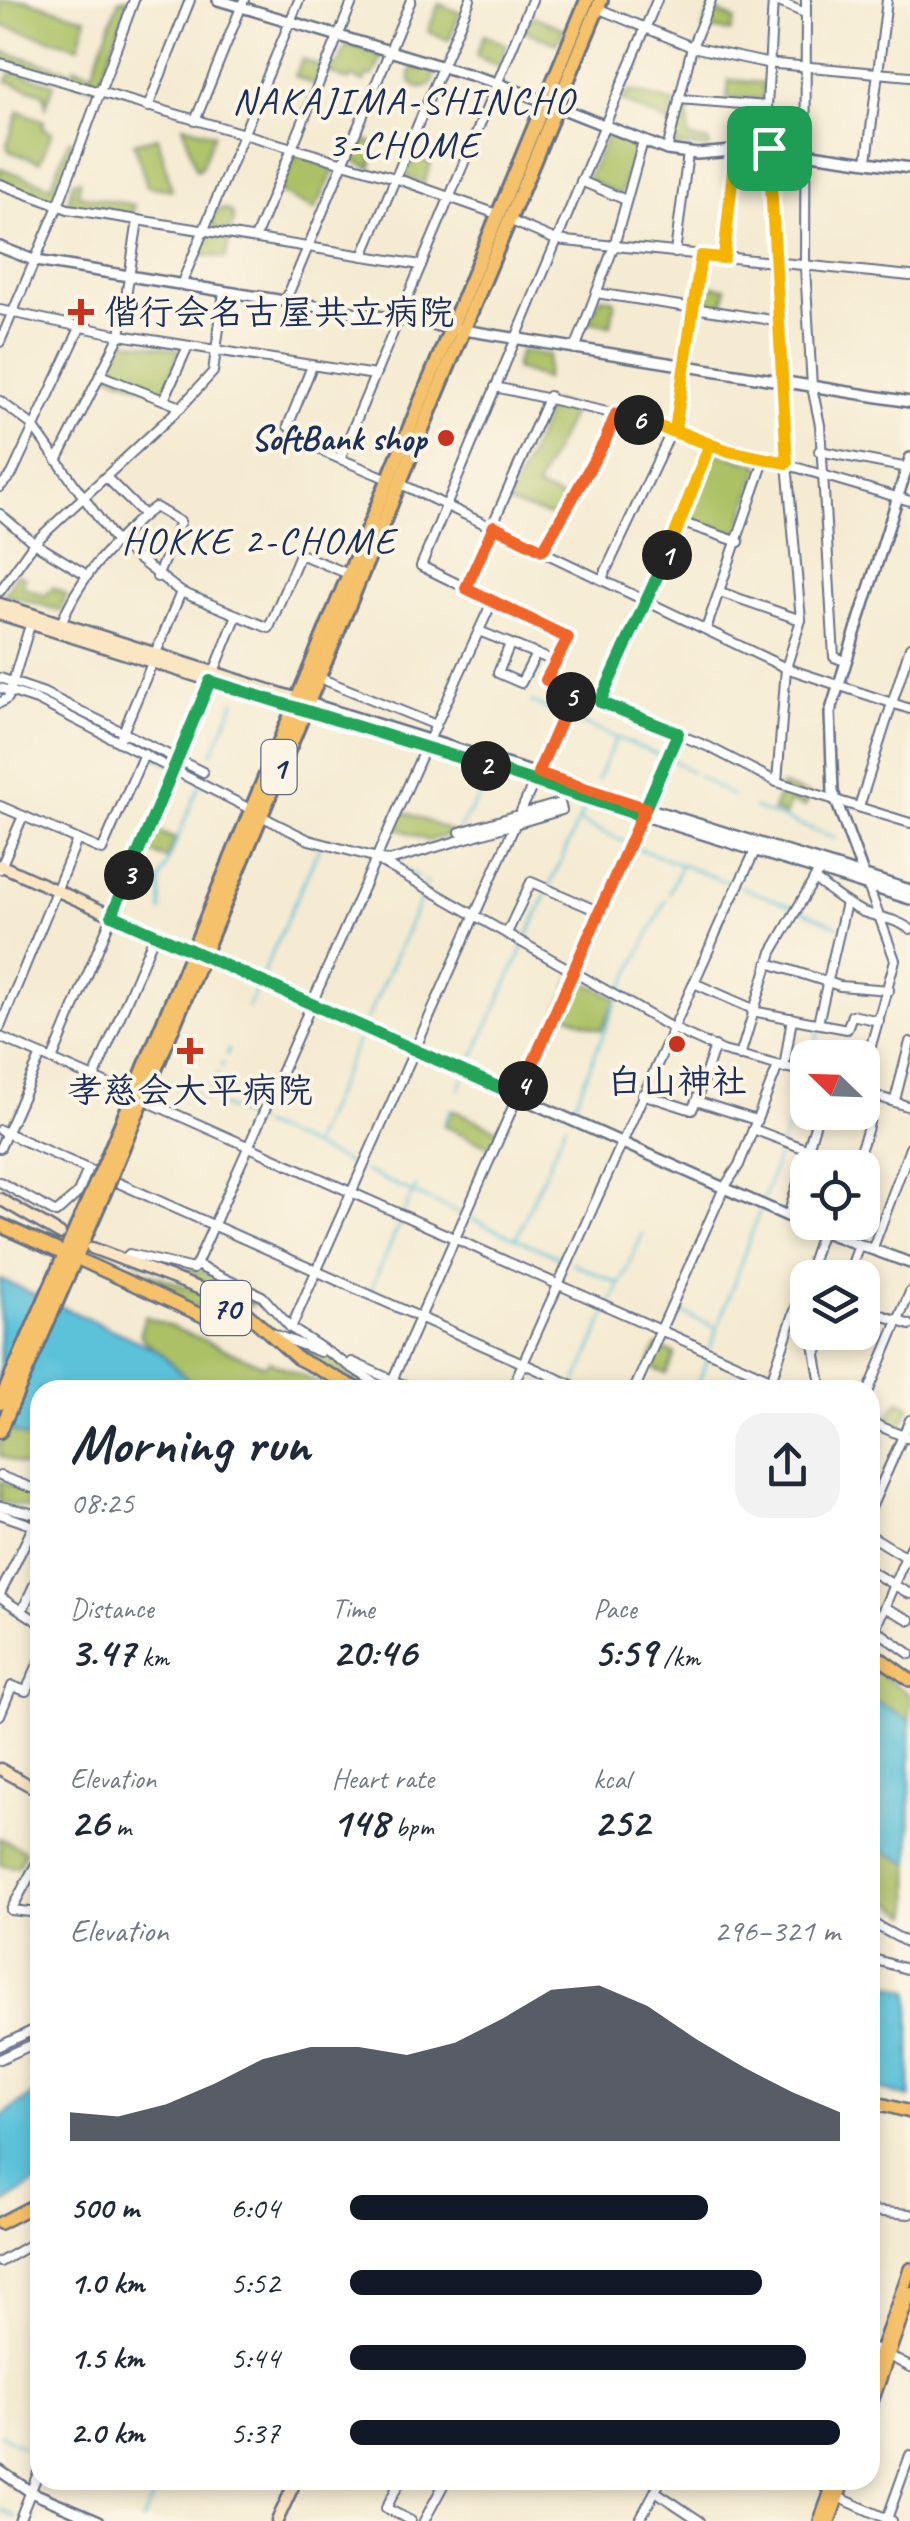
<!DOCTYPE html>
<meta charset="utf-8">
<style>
body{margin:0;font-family:Caveat,"Klee One",sans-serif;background:#f2f2f3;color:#1f2937;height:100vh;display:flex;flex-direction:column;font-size:38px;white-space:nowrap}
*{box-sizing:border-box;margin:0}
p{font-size:32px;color:#747a83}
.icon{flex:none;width:55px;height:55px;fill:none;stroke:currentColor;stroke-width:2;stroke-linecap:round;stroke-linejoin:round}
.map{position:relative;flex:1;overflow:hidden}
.side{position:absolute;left:30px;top:1380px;width:850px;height:1110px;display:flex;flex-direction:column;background:#fff;border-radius:30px;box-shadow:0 5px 15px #0003}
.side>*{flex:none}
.needle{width:65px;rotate:293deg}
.fabs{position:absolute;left:790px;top:1040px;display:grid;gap:20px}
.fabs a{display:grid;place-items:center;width:90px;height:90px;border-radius:20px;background:#fff;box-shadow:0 5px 15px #0003;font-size:50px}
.pin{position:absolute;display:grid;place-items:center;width:85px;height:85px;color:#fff;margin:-42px;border-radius:20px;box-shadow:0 5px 15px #0006}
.km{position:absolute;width:50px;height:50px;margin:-25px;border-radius:50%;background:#222;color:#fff;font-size:28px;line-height:50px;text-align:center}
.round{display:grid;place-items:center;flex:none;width:105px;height:105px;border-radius:30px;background:#f2f2f3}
.overview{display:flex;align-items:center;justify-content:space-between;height:170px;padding:0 40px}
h1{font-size:55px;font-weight:800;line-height:75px}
.metrics{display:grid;grid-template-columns:repeat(3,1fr);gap:15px;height:170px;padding:10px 40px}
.metrics div{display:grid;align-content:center}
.metrics b{font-size:42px;font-weight:800}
.metrics small{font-size:28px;font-weight:400}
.metrics p{font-size:28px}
.chart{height:280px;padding:20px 40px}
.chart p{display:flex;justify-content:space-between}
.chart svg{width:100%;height:180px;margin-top:10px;fill:#111827;opacity:.7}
ul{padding:0 40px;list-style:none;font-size:32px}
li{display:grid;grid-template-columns:160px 120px 1fr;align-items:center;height:75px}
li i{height:25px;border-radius:12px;background:#111827}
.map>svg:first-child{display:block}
</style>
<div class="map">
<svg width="910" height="2521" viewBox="0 0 910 2521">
<rect width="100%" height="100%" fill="#fcf5e5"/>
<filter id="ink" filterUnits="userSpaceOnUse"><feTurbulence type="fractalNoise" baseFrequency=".01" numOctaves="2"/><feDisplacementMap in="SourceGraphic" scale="20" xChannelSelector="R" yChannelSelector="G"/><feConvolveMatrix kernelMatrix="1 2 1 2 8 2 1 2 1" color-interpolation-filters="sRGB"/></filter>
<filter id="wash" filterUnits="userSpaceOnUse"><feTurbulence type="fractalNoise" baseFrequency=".0048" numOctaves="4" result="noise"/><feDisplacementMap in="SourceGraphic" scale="40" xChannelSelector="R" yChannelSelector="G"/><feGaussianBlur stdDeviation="2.25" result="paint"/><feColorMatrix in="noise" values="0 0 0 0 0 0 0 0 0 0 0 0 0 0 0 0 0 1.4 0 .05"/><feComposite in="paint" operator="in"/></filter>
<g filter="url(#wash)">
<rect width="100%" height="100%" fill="#f5ebd2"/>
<g fill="#acc165" stroke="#647862" stroke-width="2.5">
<polygon points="0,0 26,0 86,18 79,47 0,25"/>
<polygon points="119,0 129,0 97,88 71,80 75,67 92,73"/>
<polygon points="439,4 460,13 449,40 428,31"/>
<polygon points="711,9 735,20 731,32 703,28"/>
<polygon points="533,16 564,29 557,44 523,30"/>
<polygon points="484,35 507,45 499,66 476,56"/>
<polygon points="347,44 382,56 373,77 367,75 364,82 351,77 349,81 329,72 332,64 338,66"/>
<polygon points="0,51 69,70 66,78 0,59"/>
<polygon points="302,59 322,67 315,85 295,76"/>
<circle cx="422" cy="76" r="12"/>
<polygon points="12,71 54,84 46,106 44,94 7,81"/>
<polygon points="729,80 763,83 764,99 727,99"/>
<polygon points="631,91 674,103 669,124 620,100"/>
<polygon points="688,103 689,138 709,142 710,148 671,146 681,105"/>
<polygon points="19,111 44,121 43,128 52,132 40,162 9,151 7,145"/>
<polygon points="183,125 214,134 201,168 196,170"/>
<polygon points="609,133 637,146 620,195 587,179"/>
<polygon points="158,137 172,190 147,186 134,143"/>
<polygon points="357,137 375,144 371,168 348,158"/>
<polygon points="69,140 76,143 54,200 0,180 0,168 51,186"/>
<polygon points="296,154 335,169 315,210 279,192"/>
<polygon points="415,157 431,164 424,183 401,175 407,162 412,163"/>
<polygon points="80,180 78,195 134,205 133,214 68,204 73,181"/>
<circle cx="223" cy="220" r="11"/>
<polygon points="208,234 229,238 226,258 198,254"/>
<polygon points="700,284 726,288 723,310 698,306"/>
<polygon points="601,297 615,300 611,325 589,322"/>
<polygon points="123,340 180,350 164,393 107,374"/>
<polygon points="520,351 549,355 545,379 515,369"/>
<polygon points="552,402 574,408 536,488 563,499 554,517 508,504"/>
<polygon points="711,451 760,465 737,537 684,519"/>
<polygon points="17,573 25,578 22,586 45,596 53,587 66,595 61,611 5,594"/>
<polygon points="781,786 809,795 805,807 790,802 785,816 773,811"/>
<polygon points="400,810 455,833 428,841 393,826"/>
<polygon points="152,829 175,839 167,859 143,849"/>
<polygon points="573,975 617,999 601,1030 558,1011"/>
<polygon points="452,1109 500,1131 493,1148 444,1126"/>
<polygon points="90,1252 212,1296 214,1305 198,1308 92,1259"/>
<polygon points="136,1260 205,1272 253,1295 252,1306 223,1287"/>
<polygon points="145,1316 265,1366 269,1361 335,1390 200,1390 143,1339 140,1333"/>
<polygon points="280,1335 301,1348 330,1356 381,1390 371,1390 311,1361"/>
<polygon points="657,1346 675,1354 666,1374 648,1366"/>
<polygon points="899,1401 910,1406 899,1430 884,1423"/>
<polygon points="0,1426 40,1443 40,1473 0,1456"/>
<polygon points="0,1481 40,1494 40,1510 0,1502"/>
<polygon points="870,1667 910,1695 910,1720 870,1699"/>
<polygon points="0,1838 25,1851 18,1867 0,1865"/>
<polygon points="870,1844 910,1864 910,1915 870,1889"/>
</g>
<g fill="#5cc2da" stroke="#3c789c" stroke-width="2.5">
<polygon points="0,681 41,695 232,789 229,792"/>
<polygon points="0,1279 157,1350 200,1390 40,1390 40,1443 0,1426"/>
<polygon points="870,1699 910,1720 910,1864 870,1844"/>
<polygon points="870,1979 910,1991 910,2098 870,2086"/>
<polygon points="40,2089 40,2180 0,2206 0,2118"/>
</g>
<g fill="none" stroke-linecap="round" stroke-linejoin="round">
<g stroke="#5cc2da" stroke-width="2.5">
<polyline points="531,702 561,715"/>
<polyline points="566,717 663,757"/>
<polyline points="212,754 235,701"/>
<polyline points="671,759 692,772"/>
<polyline points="698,776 732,796"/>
<polyline points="597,780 615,740"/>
<polyline points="754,808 836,838"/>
<polyline points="580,822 626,842"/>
<polyline points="459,829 490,780"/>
<polyline points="632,846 734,885"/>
<polyline points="394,864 418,877"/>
<polyline points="423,881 428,884"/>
<polyline points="550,885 584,809"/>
<polyline points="741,887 794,907"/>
<polyline points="669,893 680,867"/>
<polyline points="799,909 838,926"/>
<polyline points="162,912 160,881 199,786"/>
<polyline points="526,940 547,893"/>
<polyline points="836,961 849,910"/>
<polyline points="262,975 320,846"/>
<polyline points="620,994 666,900"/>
<polyline points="248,1008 257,987"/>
<polyline points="366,1021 425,890"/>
<polyline points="813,1052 820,1026"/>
<polyline points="227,1055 229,1050"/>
<polyline points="221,1067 223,1063"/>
<polyline points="469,1067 524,946"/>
<polyline points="162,1080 197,1095"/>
<polyline points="459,1089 464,1078"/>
<polyline points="202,1098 207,1099 218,1074"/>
<polyline points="222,1106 256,1122"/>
<polyline points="571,1113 617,1000"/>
<polyline points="444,1123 451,1109"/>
<polyline points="261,1125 359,1168"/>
<polyline points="784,1138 805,1077"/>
<polyline points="311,1147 361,1033"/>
<polyline points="365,1171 462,1215"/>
<polyline points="764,1198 782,1142"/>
<polyline points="404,1212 416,1186"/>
<polyline points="467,1217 565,1260"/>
<polyline points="516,1238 566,1124"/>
<polyline points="572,1263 619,1284"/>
<polyline points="371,1289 402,1218"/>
<polyline points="611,1304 643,1233"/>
<polyline points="674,1309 717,1328"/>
<polyline points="710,1348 760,1210"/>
<polyline points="577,1381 608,1310"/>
<polyline points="696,1390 708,1356"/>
<polyline points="0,2434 40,2456"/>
<polyline points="0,2510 16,2517"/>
<polyline points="142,2521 161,2480"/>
</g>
</g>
</g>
<g filter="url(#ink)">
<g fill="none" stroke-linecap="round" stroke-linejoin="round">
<g stroke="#677187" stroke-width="12">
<g id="minor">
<polyline points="657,0 421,566 568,638 546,681 709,747 777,782 910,823"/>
<polyline points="773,0 767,106 787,463 801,620 786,668 777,782"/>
<polyline points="774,0 805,13"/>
<polyline points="806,0 805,267 812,387 820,425 834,657 845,661"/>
<polyline points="597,8 692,47 766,63 910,76"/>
<polyline points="0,63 395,178 497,214"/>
<polyline points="679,99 767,106"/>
<polyline points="148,107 190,0"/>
<polyline points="195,121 244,0"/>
<polyline points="667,150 692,47 711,0"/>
<polyline points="867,161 887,0"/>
<polyline points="581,181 626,200"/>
<polyline points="0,184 68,209 421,265"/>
<polyline points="509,220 556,240 910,276"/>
<polyline points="255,238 353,0"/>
<polyline points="675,253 688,153"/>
<polyline points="363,256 470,0"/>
<polyline points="725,258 735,151"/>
<polyline points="181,285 299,0"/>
<polyline points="596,293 778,321"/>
<polyline points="285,302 411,0"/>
<polyline points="0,310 120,335 375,375"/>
<polyline points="0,342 58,206 134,0"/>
<polyline points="575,349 614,246 643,141"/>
<polyline points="312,366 288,426 326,453 388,479"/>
<polyline points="100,375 181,407"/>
<polyline points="495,387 616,414 910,501"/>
<polyline points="164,400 188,346"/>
<polyline points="0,401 32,425 115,541 181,592 156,653"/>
<polyline points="675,430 701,256"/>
<polyline points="819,451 908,468"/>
<polyline points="340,459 532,0"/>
<polyline points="57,461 120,335 138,220"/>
<polyline points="399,483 786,668 910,709"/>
<polyline points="0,487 12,474 80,328"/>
<polyline points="0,514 34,543 87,575"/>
<polyline points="144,515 155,507 180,522 157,577"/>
<polyline points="680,522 739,542"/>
<polyline points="543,550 605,441 616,414"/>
<polyline points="602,579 672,430"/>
<polyline points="465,588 549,396"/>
<polyline points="0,591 34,543 181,407 213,372 224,292"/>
<polyline points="181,592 269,628 300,554 351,575"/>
<polyline points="720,592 801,620"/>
<path d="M61,624C77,580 109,547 144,515L106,477"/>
<polyline points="706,629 765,458"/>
<polyline points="479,631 556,662"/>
<polyline points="510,644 498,673 521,683 536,654"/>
<polyline points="214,672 237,615"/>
<polyline points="317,677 436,725"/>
<polyline points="0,678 44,693 203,772"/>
<polyline points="0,688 37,700 250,809"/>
<polyline points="601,702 649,602 710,444"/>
<polyline points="0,703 8,698 30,625"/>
<polyline points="121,737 152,663"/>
<polyline points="430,738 492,602"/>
<polyline points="538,773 573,691"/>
<polyline points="0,806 102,850 144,754"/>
<polyline points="859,807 910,647"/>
<polyline points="259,815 309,840 389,861 562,810 560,803 460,832"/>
<polyline points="376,859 672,1028 723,1051 808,1073"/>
<polyline points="0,869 23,816"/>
<path d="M814,879C830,891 845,904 863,912C880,918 894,918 910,929"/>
<polyline points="507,933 531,882 600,912"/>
<polyline points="768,963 840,986 889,990"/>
<polyline points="694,983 753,1009"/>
<polyline points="752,1011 847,1029 852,1015 879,1021"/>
<polyline points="818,1023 846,903"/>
<polyline points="0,1027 77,840"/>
<polyline points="0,1037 52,1060 210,681"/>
<polyline points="740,1056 772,952 819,871"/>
<polyline points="52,1060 121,1090"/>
<polyline points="784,1068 792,1018"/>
<polyline points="94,1078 155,934"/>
<polyline points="862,1078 895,960 868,886"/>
<polyline points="642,1094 692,1110 696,1101 756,1120"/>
<polyline points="870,1094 910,1107"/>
<polyline points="895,1100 910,1042"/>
<polyline points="696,1101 715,1046"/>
<polyline points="153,1104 795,1390"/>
<polyline points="753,1129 853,1167"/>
<polyline points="0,1130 583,1390"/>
<polyline points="0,1148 41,1055"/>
<path d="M853,1168C863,1142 881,1109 862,1084"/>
<polyline points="0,1182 56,1213 78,1193 88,1169"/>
<polyline points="788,1216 819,1112"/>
<polyline points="872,1250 910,1148"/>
<polyline points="124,1261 129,1254 193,1269 196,1265 262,1296 291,1328 386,1390"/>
<polyline points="196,1265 425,748"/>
<polyline points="847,1278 859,1245"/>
<polyline points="862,1308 910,1325"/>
<polyline points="798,1309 808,1323"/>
<polyline points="291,1328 534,782"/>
<polyline points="269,1332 320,1352"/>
<polyline points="812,1332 822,1390"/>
<polyline points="816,1354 825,1332"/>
<polyline points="352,1362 414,1390"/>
<polyline points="392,1381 678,733"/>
<path d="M511,1390L710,947C723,912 740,884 755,851"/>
<polyline points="634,1390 724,1188 739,1165 778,1066"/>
<polyline points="768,1390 825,1222"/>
<polyline points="869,1390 910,1292"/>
<polyline points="870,1422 910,1439"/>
<polyline points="0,1476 40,1491"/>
<polyline points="0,1506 40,1515"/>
<polyline points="870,1510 910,1420"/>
<polyline points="0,1514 40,1528"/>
<polyline points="870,1535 909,1559"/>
<polyline points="910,1547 875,1629 910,1654"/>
<polyline points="870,1571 910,1594"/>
<polyline points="0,1594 34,1525"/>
<polyline points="0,1597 40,1623"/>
<polyline points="884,1607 910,1620"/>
<polyline points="22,1611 40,1572"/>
<polyline points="0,1715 12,1686 26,1691 40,1660"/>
<polyline points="40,1857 11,1910 40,1913"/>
<polyline points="870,1922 910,1944"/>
<polyline points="870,1958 910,1970"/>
<polyline points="0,2046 40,2027"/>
<polyline points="0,2059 40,2041"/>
<polyline points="870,2109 890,2106"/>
<polyline points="870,2211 910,2214"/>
<polyline points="0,2262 40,2239"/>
<polyline points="870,2346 910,2367"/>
<polyline points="401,2480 386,2508 411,2521"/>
<polyline points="811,2480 831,2490"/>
<polyline points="655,2491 700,2521"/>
<polyline points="838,2497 892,2521"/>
<polyline points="887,2519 910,2455"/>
<polyline points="19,2521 40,2468"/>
<polyline points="424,2521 445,2482 441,2480"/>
<polyline points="639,2521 661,2480"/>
</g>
</g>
<g stroke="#677187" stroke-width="14">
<g id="tertiary">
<polyline points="218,0 497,83 667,150 697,154 769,148 910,168"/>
<polyline points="0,247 36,261 910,402"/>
<polyline points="306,702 910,890"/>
<polyline points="303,709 910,899"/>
<polyline points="865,879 833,792 830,713 910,458"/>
<polyline points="202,956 821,1231 910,1263"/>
<polyline points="0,2471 31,2492 99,2521"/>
</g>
</g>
<g stroke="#677187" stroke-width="15">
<g id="secondary">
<polyline points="0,604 304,701"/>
<polyline points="0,614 297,708"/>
<polyline points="0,865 200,955"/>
<polyline points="0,1199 60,1234"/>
<polyline points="92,1248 233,1301"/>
<polyline points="0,1769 40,1791"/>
<polyline points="277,2521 296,2480"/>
</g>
</g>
<g stroke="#677187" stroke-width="16">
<g id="primary">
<polyline points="76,1258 205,1317 214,1317 233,1301 297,1358 360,1390"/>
<polyline points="870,1651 910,1680"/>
<polyline points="870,2101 910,2112"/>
<polyline points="0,2223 40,2202"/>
<polyline points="870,2381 910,2269"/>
<polyline points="870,2407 910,2293"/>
<polyline points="820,2521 835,2480"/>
<polyline points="829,2521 844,2480"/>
</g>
</g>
<g stroke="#677187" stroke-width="18">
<g id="trunk">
<polyline points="103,1168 587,0"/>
<polyline points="112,1173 601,0"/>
<polyline points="0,1225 65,1254"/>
<polyline points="0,1403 97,1181"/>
<polyline points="0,1431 107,1186"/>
</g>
</g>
<use href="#minor" stroke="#fff" stroke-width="8"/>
<use href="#tertiary" stroke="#fff" stroke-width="9"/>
<use href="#secondary" stroke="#fbe6c4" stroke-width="10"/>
<use href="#primary" stroke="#f5c16b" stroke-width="11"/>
<use href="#trunk" stroke="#f5c16b" stroke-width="12"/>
<g stroke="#677187" stroke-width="18" stroke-linecap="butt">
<g id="trunk-bridge">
<polyline points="97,1181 103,1168"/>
<polyline points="107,1186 112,1173"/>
</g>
</g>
<use href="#trunk-bridge" stroke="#f5c16b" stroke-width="12"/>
</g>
</g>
<g fill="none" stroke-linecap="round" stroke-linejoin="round" filter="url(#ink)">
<g stroke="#fff" stroke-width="20">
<polyline id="split-1" points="667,555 710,444 675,430 701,256 724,258 735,151 769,148"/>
</g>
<g stroke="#fff" stroke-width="20">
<polyline id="split-2" points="486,766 642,816 678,733 600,702 667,555"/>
</g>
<g stroke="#fff" stroke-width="20">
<polyline id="split-3" points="129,875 210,681 486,766"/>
</g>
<g stroke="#fff" stroke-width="20">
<polyline id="split-4" points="129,875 112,915 518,1096 523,1086"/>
</g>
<g stroke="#fff" stroke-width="20">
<polyline id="split-5" points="523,1086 645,808 538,773 571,697"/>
</g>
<g stroke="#fff" stroke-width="20">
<polyline id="split-6" points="571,697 573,691 546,680 568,638 466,588 494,526 543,550 605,441 616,414 639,420"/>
</g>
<g stroke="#fff" stroke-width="20">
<polyline id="split-7" points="639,420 729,451 787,463 769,148"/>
</g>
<use href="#split-1" stroke="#f5b400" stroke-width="12"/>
<use href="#split-2" stroke="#22a559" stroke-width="12"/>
<use href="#split-3" stroke="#22a559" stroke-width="12"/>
<use href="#split-4" stroke="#22a559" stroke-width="12"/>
<use href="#split-5" stroke="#f0652b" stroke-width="12"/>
<use href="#split-6" stroke="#f0652b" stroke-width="12"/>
<use href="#split-7" stroke="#f5b400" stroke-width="12"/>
</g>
<g fill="#c8321e" stroke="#fcf5e5" stroke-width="4">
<path d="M76 297h10v10h10v10h-10v10h-10v-10h-10v-10h10z"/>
<circle cx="446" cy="438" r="10"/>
<circle cx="677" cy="1044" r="10"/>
<path d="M185 1036h10v10h10v10h-10v10h-10v-10h-10v-10h10z"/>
</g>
<g text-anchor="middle" stroke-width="8" stroke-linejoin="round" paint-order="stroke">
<g fill="#fcf5e5" stroke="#5e6a86" stroke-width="2.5">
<rect x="261.5" y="740" width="35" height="54" rx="8"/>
<rect x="201" y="1281" width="50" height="54" rx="8"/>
</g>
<g font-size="32" font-weight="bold" fill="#1b2f5e">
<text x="279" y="778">1</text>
<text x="226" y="1319">70</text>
</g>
<g font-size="35" font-weight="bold" fill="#1b2f5e" stroke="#fcf5e5">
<text x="104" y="324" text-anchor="start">偕行会名古屋共立病院</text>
<text x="426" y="450" text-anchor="end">SoftBank shop</text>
<text x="677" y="1093">白山神社</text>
<text x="190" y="1102">孝慈会大平病院</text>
</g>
<g font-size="38" letter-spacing="2.5" fill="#1b2f5e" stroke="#fcf5e5">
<text x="404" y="113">NAKAJIMA-SHINCHO<tspan x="404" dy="44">3-CHOME</tspan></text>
<text x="259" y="553">HOKKE 2-CHOME</text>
</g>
</g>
</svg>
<div class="fabs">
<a><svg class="needle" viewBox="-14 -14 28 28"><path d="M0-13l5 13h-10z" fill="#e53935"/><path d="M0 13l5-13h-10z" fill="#747a83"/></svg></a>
<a><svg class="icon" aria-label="locate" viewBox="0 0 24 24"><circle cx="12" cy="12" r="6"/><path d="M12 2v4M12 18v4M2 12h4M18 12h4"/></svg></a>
<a><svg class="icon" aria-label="layers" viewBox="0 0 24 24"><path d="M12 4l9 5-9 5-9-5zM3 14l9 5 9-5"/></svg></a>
</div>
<div class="pin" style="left:769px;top:148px;background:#1e9e55"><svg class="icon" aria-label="arrive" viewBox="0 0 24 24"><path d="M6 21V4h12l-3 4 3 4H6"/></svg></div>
<b class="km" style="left:667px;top:555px">1</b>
<b class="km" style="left:486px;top:766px">2</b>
<b class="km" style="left:129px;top:875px">3</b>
<b class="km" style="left:523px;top:1086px">4</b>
<b class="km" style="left:571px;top:697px">5</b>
<b class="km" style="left:639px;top:420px">6</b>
<section class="side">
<div class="overview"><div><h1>Morning run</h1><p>08:25</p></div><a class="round"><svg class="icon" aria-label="share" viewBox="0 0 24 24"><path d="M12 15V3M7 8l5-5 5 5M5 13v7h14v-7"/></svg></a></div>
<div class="metrics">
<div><p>Distance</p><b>3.47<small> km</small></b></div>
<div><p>Time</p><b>20:46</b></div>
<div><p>Pace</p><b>5:59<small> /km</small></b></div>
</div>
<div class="metrics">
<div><p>Elevation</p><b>26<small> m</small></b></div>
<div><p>Heart rate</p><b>148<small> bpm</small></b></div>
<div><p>kcal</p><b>252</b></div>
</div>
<div class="chart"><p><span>Elevation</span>296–321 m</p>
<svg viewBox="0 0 160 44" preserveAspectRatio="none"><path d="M0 44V37L10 38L20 35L30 30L40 24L50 21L60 21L70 23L80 20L90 14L100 7L110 6L120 11L130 19L140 26L150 32L160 37V44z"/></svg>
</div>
<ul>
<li><b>500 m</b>6:04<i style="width:73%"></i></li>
<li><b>1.0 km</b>5:52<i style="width:84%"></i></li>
<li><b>1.5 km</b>5:44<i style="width:93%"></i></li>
<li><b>2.0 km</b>5:37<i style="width:100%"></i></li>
</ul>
</section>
</div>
